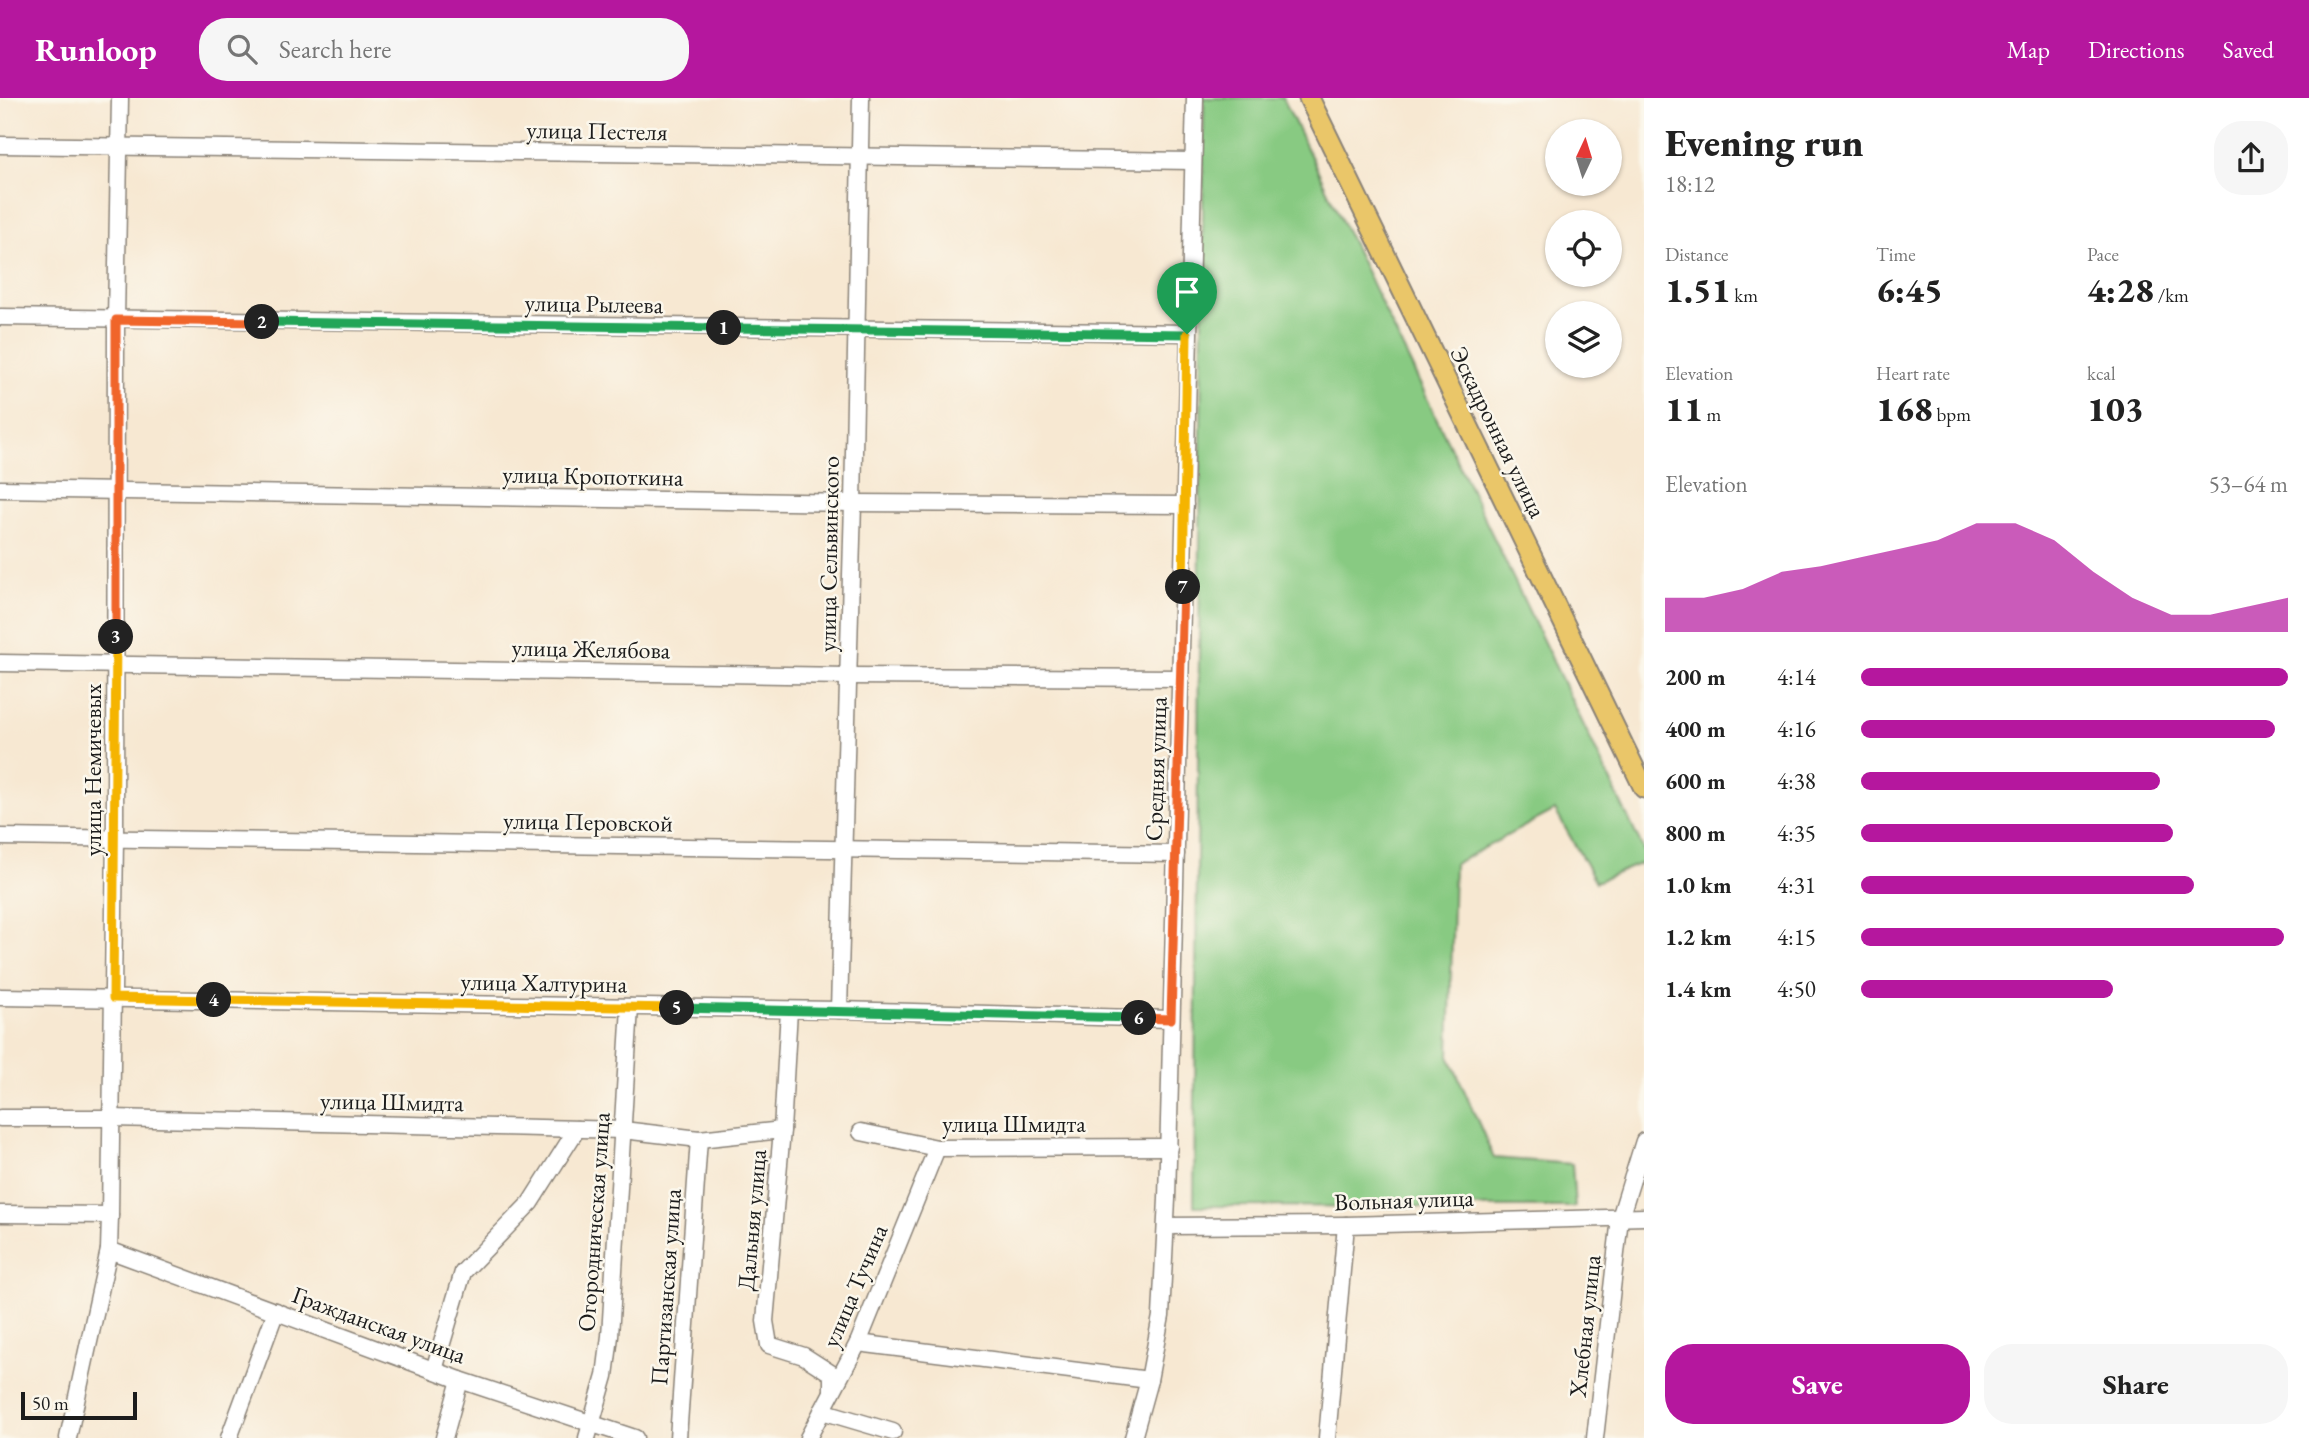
<!DOCTYPE html>
<meta charset="utf-8">
<style>
body{margin:0;font-family:"EB Garamond",serif;background:#f6f6f6;color:#222;height:100vh;display:flex;flex-direction:column;font-size:26px;white-space:nowrap}
*{box-sizing:border-box;margin:0}
p{font-size:23px;color:#767676}
.icon{flex:none;width:38px;height:38px;fill:none;stroke:currentColor;stroke-width:2;stroke-linecap:round;stroke-linejoin:round}
.map{position:relative;flex:1;overflow:hidden}
.drawer{display:flex;flex-direction:column;background:#fff;width:665px}
.drawer>*{flex:none}
.needle{width:46px;rotate:4deg}
.fabs{position:absolute;left:1545px;top:21px;display:grid;gap:14px}
.fabs a{display:grid;place-items:center;width:77px;height:77px;border-radius:50%;background:#fff;box-shadow:0 2px 5px #0004;font-size:35px}
.scale{position:absolute;left:21px;bottom:18px;width:116px;box-sizing:border-box;padding-left:7px;border:4px solid #1c1c1c;border-top:0;font-size:19px;line-height:24px;white-space:nowrap;color:#1c1c1c;-webkit-text-stroke:5px #fbf7ec;paint-order:stroke}
.pin{position:absolute;display:grid;place-items:center;width:60px;height:60px;color:#fff;margin:-72px -30px;border-radius:50% 50% 50% 0;rotate:-45deg;box-shadow:0 0 7px #0007}
.pin .icon{rotate:45deg}
.km{position:absolute;width:35px;height:35px;margin:-18px;border-radius:50%;background:#222;color:#fff;font-size:19px;line-height:35px;text-align:center}
.round{display:grid;place-items:center;flex:none;width:74px;height:74px;border-radius:28px;background:#f6f6f6}
.overview{display:flex;align-items:center;justify-content:space-between;height:119px;padding:0 21px}
h1{font-size:38px;font-weight:800;line-height:52px}
.figures{display:grid;grid-template-columns:repeat(3,1fr);gap:10px;height:119px;padding:7px 21px}
.figures div{display:grid;align-content:center}
.figures b{font-size:35px;font-weight:800}
.figures small{font-size:19px;font-weight:400}
.figures p{font-size:19px}
.chart{height:196px;padding:14px 21px}
.chart p{display:flex;justify-content:space-between}
.chart svg{width:100%;height:126px;margin-top:7px;fill:#b5179e;opacity:.7}
.primary-button{display:flex;gap:14px;margin-top:auto;padding:14px 21px}
.primary-button a{flex:1;height:80px;border-radius:28px;background:#b5179e;color:#fff;font-size:28px;font-weight:800;line-height:80px;text-align:center}
.primary-button a+a{background:#f6f6f6;color:#222}
ul{padding:0 21px;list-style:none;font-size:23px}
li{display:grid;grid-template-columns:112px 84px 1fr;align-items:center;height:52px}
li i{height:18px;border-radius:9px;background:#b5179e}
header{display:flex;align-items:center;gap:42px;box-sizing:border-box;height:98px;padding:0 35px;background:#b5179e;color:#fff}
header strong{font-size:33px}
nav{display:flex;gap:38px;margin-inline-start:auto;font-size:24px}
.search{width:490px;height:63px;background:#f6f6f6;display:flex;align-items:center;gap:18px;box-sizing:border-box;padding:0 24px;border-radius:28px;color:#767676;font-size:26px}
main{display:flex;flex:1;min-height:0}
.map>svg:first-child{display:block}
</style>
<header>
<strong>Runloop</strong>
<div class="search"><svg class="icon" aria-label="search" viewBox="0 0 24 24"><circle cx="10" cy="10" r="6"/><path d="M15 15l6 6"/></svg>Search here</div>
<nav><a>Map</a><a>Directions</a><a>Saved</a></nav>
</header>
<main>
<div class="map">
<svg width="1644" height="1340" viewBox="0 0 1644 1340">
<rect width="100%" height="100%" fill="#fbf7ec"/>
<filter id="ink" filterUnits="userSpaceOnUse"><feTurbulence type="fractalNoise" baseFrequency=".0143" numOctaves="2"/><feDisplacementMap in="SourceGraphic" scale="14" xChannelSelector="R" yChannelSelector="G"/><feConvolveMatrix kernelMatrix="1 2 1 2 8 2 1 2 1" color-interpolation-filters="sRGB"/></filter>
<filter id="wash" filterUnits="userSpaceOnUse"><feTurbulence type="fractalNoise" baseFrequency=".00686" numOctaves="4" result="noise"/><feDisplacementMap in="SourceGraphic" scale="28" xChannelSelector="R" yChannelSelector="G"/><feGaussianBlur stdDeviation="1.57" result="paint"/><feColorMatrix in="noise" values="0 0 0 0 0 0 0 0 0 0 0 0 0 0 0 0 0 1.4 0 .05"/><feComposite in="paint" operator="in"/></filter>
<g filter="url(#wash)">
<rect width="100%" height="100%" fill="#f7e8d2"/>
<polygon fill="#88ca82" stroke="#52734f" stroke-width="2" points="1204,0 1283,0 1644,753 1644,764 1596,784 1555,712 1454,766 1449,958 1494,1060 1572,1066 1575,1109 1194,1108"/>
</g>
<g filter="url(#ink)">
<g fill="none" stroke-linecap="round" stroke-linejoin="round">
<g stroke="#8a8277" stroke-width="19">
<g id="minor">
<polyline points="0,47 1193,63"/>
<polyline points="0,219 1187,235"/>
<polyline points="0,391 853,405 1185,407"/>
<polyline points="0,565 848,578 1181,580"/>
<polyline points="0,739 1176,756"/>
<polyline points="0,899 839,912 1170,921"/>
<polyline points="789,912 782,1032 765,1223 769,1247 804,1258 832,1276 832,1294"/>
<polyline points="839,912 853,405 861,0"/>
<polyline points="0,1020 111,1020 623,1032 699,1041 782,1032"/>
<polyline points="861,1034 937,1050 1169,1049"/>
<polyline points="0,1116 110,1117"/>
<polyline points="1166,1128 1346,1127 1644,1119"/>
<polyline points="109,1152 460,1282 635,1340"/>
<polyline points="858,1245 1149,1282"/>
<polyline points="434,1272 463,1174 530,1105 577,1031"/>
<polyline points="822,1313 893,1334"/>
<polyline points="68,1340 109,1152 110,1117 115,740 116,222 120,0"/>
<polyline points="229,1340 276,1213"/>
<polyline points="444,1340 460,1282"/>
<polyline points="587,1340 605,1278 610,1238 630,909"/>
<polyline points="678,1340 699,1041"/>
<polyline points="808,1340 858,1245 937,1050"/>
<polyline points="1133,1340 1149,1282 1161,1218 1167,1101 1195,0"/>
<polyline points="1327,1340 1346,1127"/>
<polyline points="1595,1340 1620,1120 1644,1043"/>
</g>
</g>
<g stroke="#8a8277" stroke-width="23">
<polyline id="major" points="1309,0 1644,690"/>
</g>
<use href="#minor" stroke="#fff" stroke-width="16"/>
<use href="#major" stroke="#eac669" stroke-width="19"/>
</g>
</g>
<g fill="none" stroke-linecap="round" stroke-linejoin="round" filter="url(#ink)">
<g stroke="#fff" stroke-width="14">
<polyline id="split-1" points="724,230 1187,236"/>
</g>
<g stroke="#fff" stroke-width="14">
<polyline id="split-2" points="262,224 724,230"/>
</g>
<g stroke="#fff" stroke-width="14">
<polyline id="split-3" points="116,539 116,222 262,224"/>
</g>
<g stroke="#fff" stroke-width="14">
<polyline id="split-4" points="116,539 113,900 214,902"/>
</g>
<g stroke="#fff" stroke-width="14">
<polyline id="split-5" points="214,902 677,910"/>
</g>
<g stroke="#fff" stroke-width="14">
<polyline id="split-6" points="677,910 1139,920"/>
</g>
<g stroke="#fff" stroke-width="14">
<polyline id="split-7" points="1139,920 1171,921 1183,489"/>
</g>
<g stroke="#fff" stroke-width="14">
<polyline id="split-8" points="1183,489 1187,236"/>
</g>
<use href="#split-1" stroke="#22a559" stroke-width="9"/>
<use href="#split-2" stroke="#22a559" stroke-width="9"/>
<use href="#split-3" stroke="#f0652b" stroke-width="9"/>
<use href="#split-4" stroke="#f5b400" stroke-width="9"/>
<use href="#split-5" stroke="#f5b400" stroke-width="9"/>
<use href="#split-6" stroke="#22a559" stroke-width="9"/>
<use href="#split-7" stroke="#f0652b" stroke-width="9"/>
<use href="#split-8" stroke="#f5b400" stroke-width="9"/>
</g>
<g text-anchor="middle" stroke-width="5" stroke-linejoin="round" paint-order="stroke">
<g font-size="24" fill="#1c1c1c" stroke="#fbf7ec">
<text transform="translate(597 33) rotate(1)" y="8">улица Пестеля</text>
<text transform="translate(594 206) rotate(1)" y="8">улица Рылеева</text>
<text transform="translate(1498 334) rotate(64)" y="8">Эскадронная улица</text>
<text transform="translate(593 378) rotate(1)" y="8">улица Кропоткина</text>
<text transform="translate(829 456) rotate(-89)" y="8">улица Сельвинского</text>
<text transform="translate(591 551) rotate(1)" y="8">улица Желябова</text>
<text transform="translate(1156 671) rotate(-88)" y="8">Средняя улица</text>
<text transform="translate(93 672) rotate(-90)" y="8">улица Немичевых</text>
<text transform="translate(588 724) rotate(1)" y="8">улица Перовской</text>
<text transform="translate(544 885) rotate(1)" y="8">улица Халтурина</text>
<text transform="translate(392 1004) rotate(1)" y="8">улица Шмидта</text>
<text x="1014" y="1034">улица Шмидта</text>
<text transform="translate(1404 1102) rotate(-2)" y="8">Вольная улица</text>
<text transform="translate(752 1122) rotate(-85)" y="8">Дальняя улица</text>
<text transform="translate(594 1124) rotate(-86)" y="8">Огородническая улица</text>
<text transform="translate(855 1188) rotate(-67)" y="8">улица Тучина</text>
<text transform="translate(666 1189) rotate(-86)" y="8">Партизанская улица</text>
<text transform="translate(379 1227) rotate(20)" y="8">Гражданская улица</text>
<text transform="translate(1585 1228) rotate(-84)" y="8">Хлебная улица</text>
</g>
</g>
</svg>
<div class="fabs">
<a><svg class="needle" viewBox="-14 -14 28 28"><path d="M0-13l5 13h-10z" fill="#e53935"/><path d="M0 13l5-13h-10z" fill="#767676"/></svg></a>
<a><svg class="icon" aria-label="locate" viewBox="0 0 24 24"><circle cx="12" cy="12" r="6"/><path d="M12 2v4M12 18v4M2 12h4M18 12h4"/></svg></a>
<a><svg class="icon" aria-label="layers" viewBox="0 0 24 24"><path d="M12 4l9 5-9 5-9-5zM3 14l9 5 9-5"/></svg></a>
</div>
<div class="scale">50 m</div>
<div class="pin" style="left:1187px;top:236px;background:#1e9e55"><svg class="icon" aria-label="arrive" viewBox="0 0 24 24"><path d="M6 21V4h12l-3 4 3 4H6"/></svg></div>
<b class="km" style="left:724px;top:230px">1</b>
<b class="km" style="left:262px;top:224px">2</b>
<b class="km" style="left:116px;top:539px">3</b>
<b class="km" style="left:214px;top:902px">4</b>
<b class="km" style="left:677px;top:910px">5</b>
<b class="km" style="left:1139px;top:920px">6</b>
<b class="km" style="left:1183px;top:489px">7</b>
</div>
<section class="drawer">
<div class="overview"><div><h1>Evening run</h1><p>18:12</p></div><a class="round"><svg class="icon" aria-label="share" viewBox="0 0 24 24"><path d="M12 15V3M7 8l5-5 5 5M5 13v7h14v-7"/></svg></a></div>
<div class="figures">
<div><p>Distance</p><b>1.51<small> km</small></b></div>
<div><p>Time</p><b>6:45</b></div>
<div><p>Pace</p><b>4:28<small> /km</small></b></div>
</div>
<div class="figures">
<div><p>Elevation</p><b>11<small> m</small></b></div>
<div><p>Heart rate</p><b>168<small> bpm</small></b></div>
<div><p>kcal</p><b>103</b></div>
</div>
<div class="chart"><p><span>Elevation</span>53–64 m</p>
<svg viewBox="0 0 160 44" preserveAspectRatio="none"><path d="M0 44V32L10 32L20 29L30 23L40 21L50 18L60 15L70 12L80 6L90 6L100 12L110 23L120 32L130 38L140 38L150 35L160 32V44z"/></svg>
</div>
<ul>
<li><b>200 m</b>4:14<i style="width:100%"></i></li>
<li><b>400 m</b>4:16<i style="width:97%"></i></li>
<li><b>600 m</b>4:38<i style="width:70%"></i></li>
<li><b>800 m</b>4:35<i style="width:73%"></i></li>
<li><b>1.0 km</b>4:31<i style="width:78%"></i></li>
<li><b>1.2 km</b>4:15<i style="width:99%"></i></li>
<li><b>1.4 km</b>4:50<i style="width:59%"></i></li>
</ul>
<div class="primary-button"><a>Save</a><a>Share</a></div>
</section>
</main>
